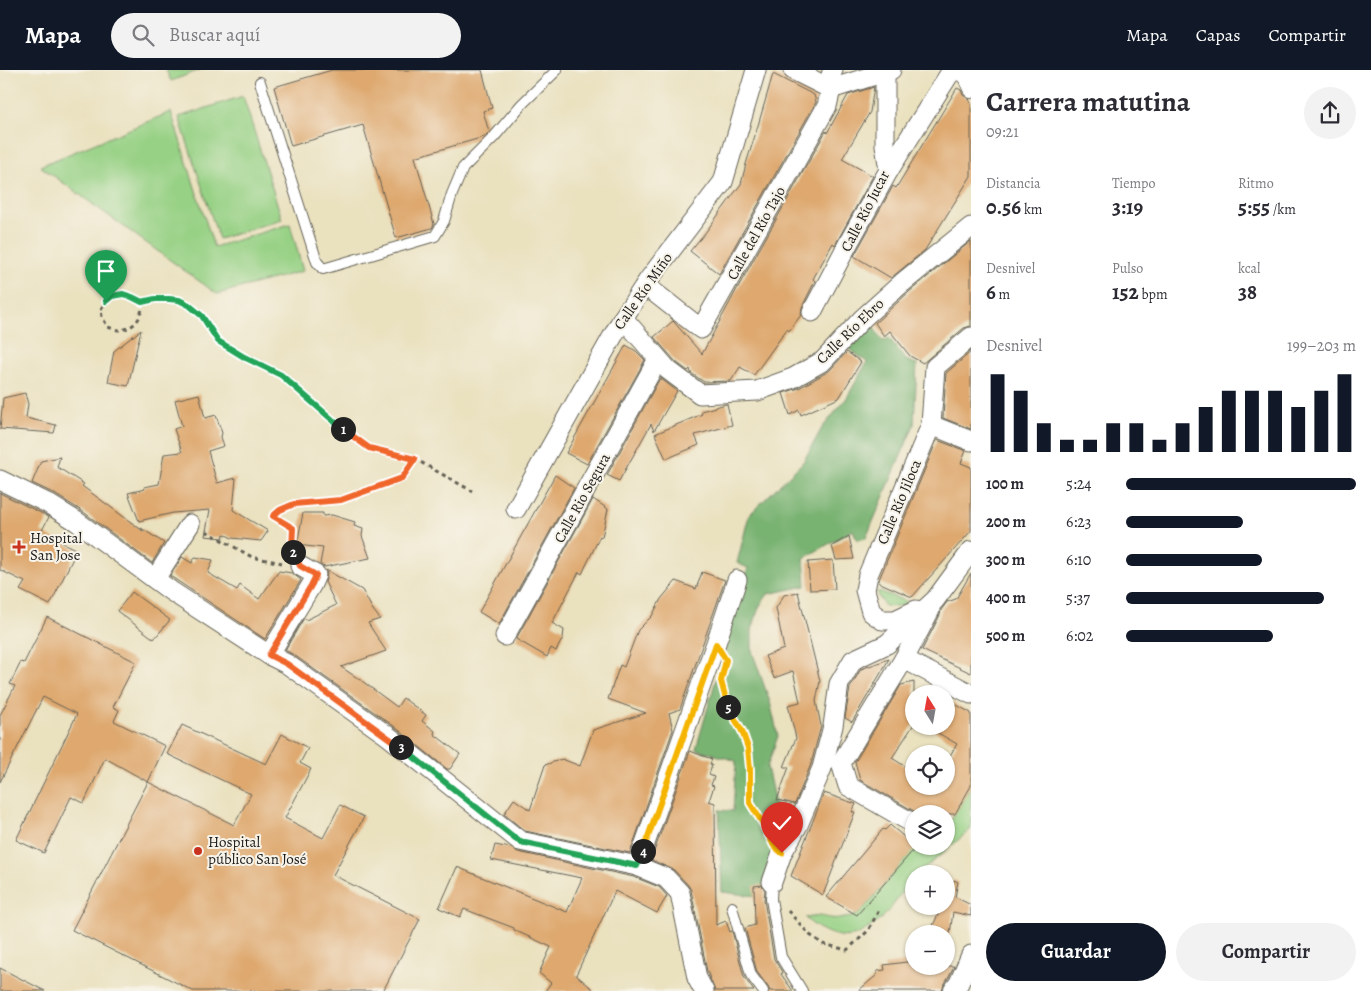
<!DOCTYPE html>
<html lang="es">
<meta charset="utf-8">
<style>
body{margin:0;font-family:Alegreya,serif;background:#f2f2f3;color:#2b2b33;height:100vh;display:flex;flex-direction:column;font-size:19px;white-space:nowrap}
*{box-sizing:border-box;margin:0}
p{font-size:16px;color:#7c7c81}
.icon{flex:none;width:28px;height:28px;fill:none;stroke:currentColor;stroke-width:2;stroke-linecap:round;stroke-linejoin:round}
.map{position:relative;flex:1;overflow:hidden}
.sheet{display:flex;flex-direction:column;background:#fff;width:400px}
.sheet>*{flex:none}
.needle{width:32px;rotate:349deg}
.controls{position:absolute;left:905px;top:615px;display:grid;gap:10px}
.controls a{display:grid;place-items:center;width:50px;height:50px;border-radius:50%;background:#fff;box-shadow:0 1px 4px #0004;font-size:25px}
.pin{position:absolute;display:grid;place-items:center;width:42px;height:42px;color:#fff;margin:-51px -21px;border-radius:50% 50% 50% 0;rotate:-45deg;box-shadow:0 0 5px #0007}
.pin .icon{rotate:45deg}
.km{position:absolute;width:25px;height:25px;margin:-12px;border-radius:50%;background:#222;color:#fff;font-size:14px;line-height:25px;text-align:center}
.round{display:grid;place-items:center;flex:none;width:52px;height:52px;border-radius:26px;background:#f2f2f3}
.summary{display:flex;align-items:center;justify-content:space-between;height:85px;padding:0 15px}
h1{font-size:28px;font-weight:600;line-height:38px}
.metrics{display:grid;grid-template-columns:repeat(3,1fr);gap:8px;height:85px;padding:5px 15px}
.metrics div{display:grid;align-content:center}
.metrics b{font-size:21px;font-weight:600}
.metrics small{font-size:14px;font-weight:400}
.metrics p{font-size:14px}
.chart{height:140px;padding:10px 15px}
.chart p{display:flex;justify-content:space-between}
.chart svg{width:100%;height:90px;margin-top:5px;stroke:#111827;stroke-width:6}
.button{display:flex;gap:10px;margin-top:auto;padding:10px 15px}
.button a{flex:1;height:58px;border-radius:30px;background:#111827;color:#fff;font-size:20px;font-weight:600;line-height:58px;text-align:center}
.button a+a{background:#f2f2f3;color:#2b2b33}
ul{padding:0 15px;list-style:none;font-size:16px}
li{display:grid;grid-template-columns:80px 60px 1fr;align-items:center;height:38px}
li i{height:12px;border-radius:6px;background:#111827}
header{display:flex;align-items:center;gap:30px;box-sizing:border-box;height:70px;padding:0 25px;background:#111827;color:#fff}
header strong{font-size:24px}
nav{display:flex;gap:28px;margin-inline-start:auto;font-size:18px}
.search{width:350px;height:45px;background:#f2f2f3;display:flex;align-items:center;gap:12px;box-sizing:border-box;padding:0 18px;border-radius:28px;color:#7c7c81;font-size:19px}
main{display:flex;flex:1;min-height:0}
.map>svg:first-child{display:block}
</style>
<header>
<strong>Mapa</strong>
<div class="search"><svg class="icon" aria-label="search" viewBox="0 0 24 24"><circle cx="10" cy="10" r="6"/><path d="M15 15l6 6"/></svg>Buscar aquí</div>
<nav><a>Mapa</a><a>Capas</a><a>Compartir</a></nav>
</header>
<main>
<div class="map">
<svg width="971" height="921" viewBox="0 0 971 921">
<rect width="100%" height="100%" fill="#f7f3e8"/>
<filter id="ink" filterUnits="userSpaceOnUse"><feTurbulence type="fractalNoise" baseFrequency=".02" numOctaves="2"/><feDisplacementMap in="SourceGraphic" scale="10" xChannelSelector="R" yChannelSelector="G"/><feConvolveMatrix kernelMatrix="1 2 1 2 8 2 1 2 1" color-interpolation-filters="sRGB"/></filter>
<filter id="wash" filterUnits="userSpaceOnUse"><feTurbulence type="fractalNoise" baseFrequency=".0096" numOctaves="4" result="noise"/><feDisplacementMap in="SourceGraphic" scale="20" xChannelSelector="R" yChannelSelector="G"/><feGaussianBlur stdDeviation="1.12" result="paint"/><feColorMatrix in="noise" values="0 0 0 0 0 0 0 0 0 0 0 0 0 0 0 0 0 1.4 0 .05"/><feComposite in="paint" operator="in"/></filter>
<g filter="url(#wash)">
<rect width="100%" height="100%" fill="#eae1bf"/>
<g fill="#97d185" stroke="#5a7650">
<polygon points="166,0 200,0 171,11"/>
<polygon points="243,26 282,149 219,169 179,47"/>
<polygon points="171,42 214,177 290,154 303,201 217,224 40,96"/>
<path d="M878,521L908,532C901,537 894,537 885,536L878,526Z"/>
<path d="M971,716V759L918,804H914V808C901,819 895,836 882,848C878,852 861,864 856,865C839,871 817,859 805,848L820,846L830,848L839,849L851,847L860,843L916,776H946V759Z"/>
</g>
<polygon fill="#79b372" stroke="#4a6847" points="871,254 883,271 889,268 906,290 917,294 914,355 866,468 857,470 853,460 804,488 806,516 768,524 759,537 752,560 752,581 770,632 778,666 767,697 776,738 789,752 769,798 763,827 722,822 719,740 733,741 736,691 696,679 748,498 737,493 749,445 803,392 822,358 846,329 867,292 848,278"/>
<g id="blocks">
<g fill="#dea86e">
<polygon points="332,0 482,0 492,38 483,41 489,62 484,67 415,87 434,154 432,158 396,168 363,55 291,76 274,17"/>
<polygon points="773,4 814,25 816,32 719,204 690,181 705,163 741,114 746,94 757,59"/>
<polygon points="874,17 870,42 842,89 873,106 835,175 833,173 813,209 815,211 802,237 801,245 789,261 787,259 754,305 740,297 731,311 704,312 691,303 690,299 688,301 676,292 654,267 673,251 702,284 737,219 826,61 827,63 848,25"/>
<polygon points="957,18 961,20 963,25 969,29 971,34 971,106 925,180 891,208 854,186 893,116 896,118"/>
<polygon points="971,171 971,256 964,258 923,293 910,286 890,261 884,266 875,253 909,222"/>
<polygon points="141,260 128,316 108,312 114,281"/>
<polygon points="626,275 636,281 645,290 587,394 566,383"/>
<polygon points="847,282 861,292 839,328 801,345 799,340 790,345 783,323 799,318 829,301"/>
<polygon points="971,282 971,359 943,348 946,303"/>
<polygon points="660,308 677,321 654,361 651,354 619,411 607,405"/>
<polygon points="25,323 28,334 26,348 56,355 54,363 0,359 3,328"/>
<polygon points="199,324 205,348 216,345 222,363 221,367 224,376 208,381 217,413 236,408 233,440 268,461 261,471 232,468 224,464 223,468 205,466 210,440 173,443 139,451 128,423 145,419 144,417 159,414 164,384 182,382 174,359 182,356 175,330"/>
<polygon points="726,334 727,334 732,355 695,365 699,375 666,389 655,364 702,344 701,341"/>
<polygon points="937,370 966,381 961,393 971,397 971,461 912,527 878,512"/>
<polygon points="60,387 57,397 84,414 82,416 143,461 141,458 164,473 152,493 82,441 53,423 32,413 41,391"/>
<polygon points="555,405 574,418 499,554 479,542"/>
<polygon points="0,423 49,447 41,462 77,480 50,535 20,520 25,512 0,500"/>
<polygon points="593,429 608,439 602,467 600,466 582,504 579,502 552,553 564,560 563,568 556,581 551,578 547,587 516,569"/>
<polygon points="303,443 323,443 323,446 332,445 355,452 354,456 363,459 362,466 370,488 324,497 320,494 323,478 297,475"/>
<polygon points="849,466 854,489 836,490 832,476"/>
<polygon points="182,487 192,493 195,487 213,490 208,503 237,520 240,515 259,529 279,501 292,503 301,510 265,569 170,506"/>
<polygon points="833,490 835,519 810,520 808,492"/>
<polygon points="326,500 362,520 373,540 380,549 368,553 386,581 341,597 362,611 397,637 403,628 426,645 422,651 435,661 434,664 460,684 450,699 447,699 395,657 294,585 285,580 304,548 306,550 336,535 325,512 327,505"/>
<polygon points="702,502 725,510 680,639 669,643 673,660 630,783 525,761 504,744 514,729 530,740 545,695 562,689 580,696 593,660 646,643 608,629 620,595 624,597 638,560 652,546 661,529 676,511 696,519"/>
<polygon points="971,503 971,603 922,580 940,545 941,540 947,532 956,529"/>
<polygon points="132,522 170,550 154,569 117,541"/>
<polygon points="798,522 820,611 816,631 821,656 811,694 795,734 777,730 789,697 784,697 796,668 788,635 800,632 793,601 774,608 765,586 784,579 776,538 784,525"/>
<polygon points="47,547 136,592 113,637 119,640 114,651 165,676 148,712 105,688 84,733 71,727 44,783 16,770 77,644 43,627 0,712 0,645 15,616 10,614 21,592 24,593"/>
<polygon points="889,589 852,652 845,648 850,618 861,599"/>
<polygon points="914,612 914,654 892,688 914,702 914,716 946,716 946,692 957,674 926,656 946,656 946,629 971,643 971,716 955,744 919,744 860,710 855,692 901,615"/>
<polygon points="182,655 266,694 282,664 308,678 300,693 311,699 285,748 323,768 340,735 364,747 333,805 420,849 383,921 193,921 72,860 148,712 234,755 251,724 167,684"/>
<polygon points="690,681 712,689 710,694 712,695 709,705 714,707 711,715 714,716 709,731 715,733 716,855 726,851 730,862 732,861 744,907 754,921 715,921 707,901 691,820 688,815 674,800 651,790"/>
<polygon points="824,723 856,734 852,742 855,742 823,825 791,806"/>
<polygon points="890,755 916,777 857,845 826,827 883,759 885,760"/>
<polygon points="495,775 511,778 518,782 634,807 659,817 667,826 657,843 615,821 576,905 595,921 545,921 551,913 539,903 551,877 514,860 514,858 464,839 460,847 439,838 457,797 567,842 582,808 491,790"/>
<polygon points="954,810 958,812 955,827 971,835 971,846 953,842 950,864 929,864 942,836 946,836 946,826"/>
<polygon points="762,815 765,820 764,830 774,889 782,902 781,904 793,921 770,921 768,917 757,902 745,858 755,855 754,816"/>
<polygon points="914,891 914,896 954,896 949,907 944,915 942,921 858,921 877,905 877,901 885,900 884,895"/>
<polygon points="0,898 45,921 0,921"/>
</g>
</g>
</g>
<g filter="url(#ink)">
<use href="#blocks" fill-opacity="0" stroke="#646155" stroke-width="1"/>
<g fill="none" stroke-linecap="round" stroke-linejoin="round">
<g stroke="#646155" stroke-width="12">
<g id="service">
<polyline points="260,12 317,192 323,199 435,166 444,151 452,124 463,98 494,67 522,34 557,0"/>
<polyline points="772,812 771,829 781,887 802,921"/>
<polyline points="732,837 751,905 763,921"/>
</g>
</g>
<g stroke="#646155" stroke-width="16">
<polyline id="pedestrian" points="963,2 971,21"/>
</g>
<g stroke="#646155" stroke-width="21">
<g id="minor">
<polyline points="793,0 831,19 891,0"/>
<polyline points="952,0 971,3"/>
<polyline points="889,100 952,0"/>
<polyline points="645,215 701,259 827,36 831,19 831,5 833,0"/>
<polyline points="812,242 849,172 889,100 885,75 885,2"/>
<polyline points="623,248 668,300 700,324 757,321 793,308 823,291 863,248 902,213 971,157"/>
<polyline points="931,355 971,371"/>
<polyline points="0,410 47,433 76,451 171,521 269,585 287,594 388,666 520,771 637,796 666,808 680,823 697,908 704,921"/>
<polyline points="516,439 623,248 649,209 723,112 756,0"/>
<polyline points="155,509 190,454"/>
<polyline points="916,540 895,550 882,550 871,542 865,520 868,505 931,355 935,297 971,267"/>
<polyline points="505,566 658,289"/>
<polyline points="269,585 312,514 316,505 300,496"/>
<polyline points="904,589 971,624"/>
<polyline points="914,754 848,716 841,693 904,589 930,540"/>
<polyline points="637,796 716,573 737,510"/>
<polyline points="772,812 782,783 798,755 822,698 833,656 839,614 853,590 887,574 935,530 971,481"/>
<polyline points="953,921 959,913 971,885"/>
</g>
</g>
<g stroke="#646155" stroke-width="3" stroke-dasharray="4 4" stroke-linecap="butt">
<path d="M142,232C143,246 136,258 120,260C116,260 111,258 108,257L102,247L101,239L106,231L112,226L123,225L132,227L142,232L155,229L179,230L189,235L202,247L218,271L245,287L281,305L334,352L369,378L415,389L472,421"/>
<polyline points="206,461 252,487 282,493"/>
<polyline points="292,480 293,458 273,446 279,440 294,434 341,430 402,408 415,389"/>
<polyline points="722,614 728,637 742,661 748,678 750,699 750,733 769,767"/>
<polyline points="788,841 810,865 823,874 847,880 868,861 880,838"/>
</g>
<use href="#service" stroke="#fff" stroke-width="10"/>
<use href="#pedestrian" stroke="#fff" stroke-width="14"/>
<use href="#minor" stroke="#fff" stroke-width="19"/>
</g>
</g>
<g fill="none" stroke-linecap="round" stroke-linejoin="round" filter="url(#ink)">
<g stroke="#fff" stroke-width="10">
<polyline id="split-1" points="106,231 112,226 123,224 132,227 142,232 155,229 169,229 179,230 189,235 202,246 218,271 244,287 281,305 343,359"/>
</g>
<g stroke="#fff" stroke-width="10">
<polyline id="split-2" points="293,482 292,479 293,458 273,446 280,440 294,434 341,430 402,408 415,389 369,378 343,359"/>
</g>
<g stroke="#fff" stroke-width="10">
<polyline id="split-3" points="293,482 300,496 316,505 312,514 269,585 287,594 401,677"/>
</g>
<g stroke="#fff" stroke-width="10">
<polyline id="split-4" points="401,677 520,772 637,796 643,781"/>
</g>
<g stroke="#fff" stroke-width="10">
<polyline id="split-5" points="643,781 716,574 726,590 721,611 728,637"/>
</g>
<g stroke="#fff" stroke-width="10">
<polyline id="split-6" points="728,637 742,661 748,678 750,699 750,733 762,752 774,776 782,783"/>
</g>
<use href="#split-1" stroke="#22a559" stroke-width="6"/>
<use href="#split-2" stroke="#f0652b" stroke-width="6"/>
<use href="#split-3" stroke="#f0652b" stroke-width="6"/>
<use href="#split-4" stroke="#22a559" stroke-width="6"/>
<use href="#split-5" stroke="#f5b400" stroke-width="6"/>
<use href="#split-6" stroke="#f5b400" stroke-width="6"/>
</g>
<g fill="#c8321e" stroke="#f7f3e8" stroke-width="2">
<path d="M16.5 469.5h5v5h5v5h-5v5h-5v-5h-5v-5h5z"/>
<circle cx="198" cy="781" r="5"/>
</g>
<g text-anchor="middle" stroke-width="4" stroke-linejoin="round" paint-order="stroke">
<g font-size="15" fill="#1c1c1c" stroke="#f7f3e8">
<text transform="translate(865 141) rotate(-63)" y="5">Calle Río Jucar</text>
<text transform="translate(756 163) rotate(-61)" y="5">Calle del Río Tajo</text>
<text transform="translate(643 221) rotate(-55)" y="5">Calle Río Miño</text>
<text transform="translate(850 261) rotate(-44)" y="5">Calle Río Ebro</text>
<text transform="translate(582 428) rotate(-61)" y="5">Calle Rio Segura</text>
<text transform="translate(899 432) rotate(-67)" y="5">Calle Río Jiloca</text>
</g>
<g font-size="15" fill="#1c1c1c" stroke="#f7f3e8" text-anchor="start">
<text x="30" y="473">Hospital<tspan x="30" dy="17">San Jose</tspan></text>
<text x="208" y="777">Hospital<tspan x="208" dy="17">público San José</tspan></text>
</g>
</g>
</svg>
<div class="controls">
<a><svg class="needle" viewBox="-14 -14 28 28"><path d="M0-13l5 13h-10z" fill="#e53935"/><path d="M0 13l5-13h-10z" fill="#7c7c81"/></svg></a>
<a><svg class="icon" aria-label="locate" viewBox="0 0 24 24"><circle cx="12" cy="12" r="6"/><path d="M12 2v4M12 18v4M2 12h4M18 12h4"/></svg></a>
<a><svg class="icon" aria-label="layers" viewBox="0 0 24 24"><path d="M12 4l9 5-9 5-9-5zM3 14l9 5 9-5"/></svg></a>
<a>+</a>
<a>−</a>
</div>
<div class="pin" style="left:106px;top:231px;background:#1e9e55"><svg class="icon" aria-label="arrive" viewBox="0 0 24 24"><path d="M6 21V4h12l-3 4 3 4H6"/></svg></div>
<div class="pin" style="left:782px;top:783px;background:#d93025"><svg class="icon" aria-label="check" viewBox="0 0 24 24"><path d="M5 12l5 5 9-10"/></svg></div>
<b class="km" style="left:343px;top:359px">1</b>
<b class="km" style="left:293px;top:482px">2</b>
<b class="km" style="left:401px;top:677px">3</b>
<b class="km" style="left:643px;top:781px">4</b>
<b class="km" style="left:728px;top:637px">5</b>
</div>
<section class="sheet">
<div class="summary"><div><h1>Carrera matutina</h1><p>09:21</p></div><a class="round"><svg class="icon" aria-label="share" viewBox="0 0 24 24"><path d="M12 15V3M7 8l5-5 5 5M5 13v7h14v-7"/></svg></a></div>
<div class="metrics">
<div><p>Distancia</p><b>0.56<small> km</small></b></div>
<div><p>Tiempo</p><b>3:19</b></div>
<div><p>Ritmo</p><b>5:55<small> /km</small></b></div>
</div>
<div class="metrics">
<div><p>Desnivel</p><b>6<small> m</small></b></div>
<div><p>Pulso</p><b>152<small> bpm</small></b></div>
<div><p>kcal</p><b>38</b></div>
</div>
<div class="chart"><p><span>Desnivel</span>199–203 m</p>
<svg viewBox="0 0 160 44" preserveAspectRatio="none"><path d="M5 44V6M15 44V14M25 44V30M35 44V38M45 44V38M55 44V30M65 44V30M75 44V38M85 44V30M95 44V22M105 44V14M115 44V14M125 44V14M135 44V22M145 44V14M155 44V6"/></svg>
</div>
<ul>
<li><b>100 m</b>5:24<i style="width:100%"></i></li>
<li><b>200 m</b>6:23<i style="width:51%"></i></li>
<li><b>300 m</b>6:10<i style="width:59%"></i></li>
<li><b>400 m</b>5:37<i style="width:86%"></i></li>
<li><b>500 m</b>6:02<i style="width:64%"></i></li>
</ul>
<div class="button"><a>Guardar</a><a>Compartir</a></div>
</section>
</main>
